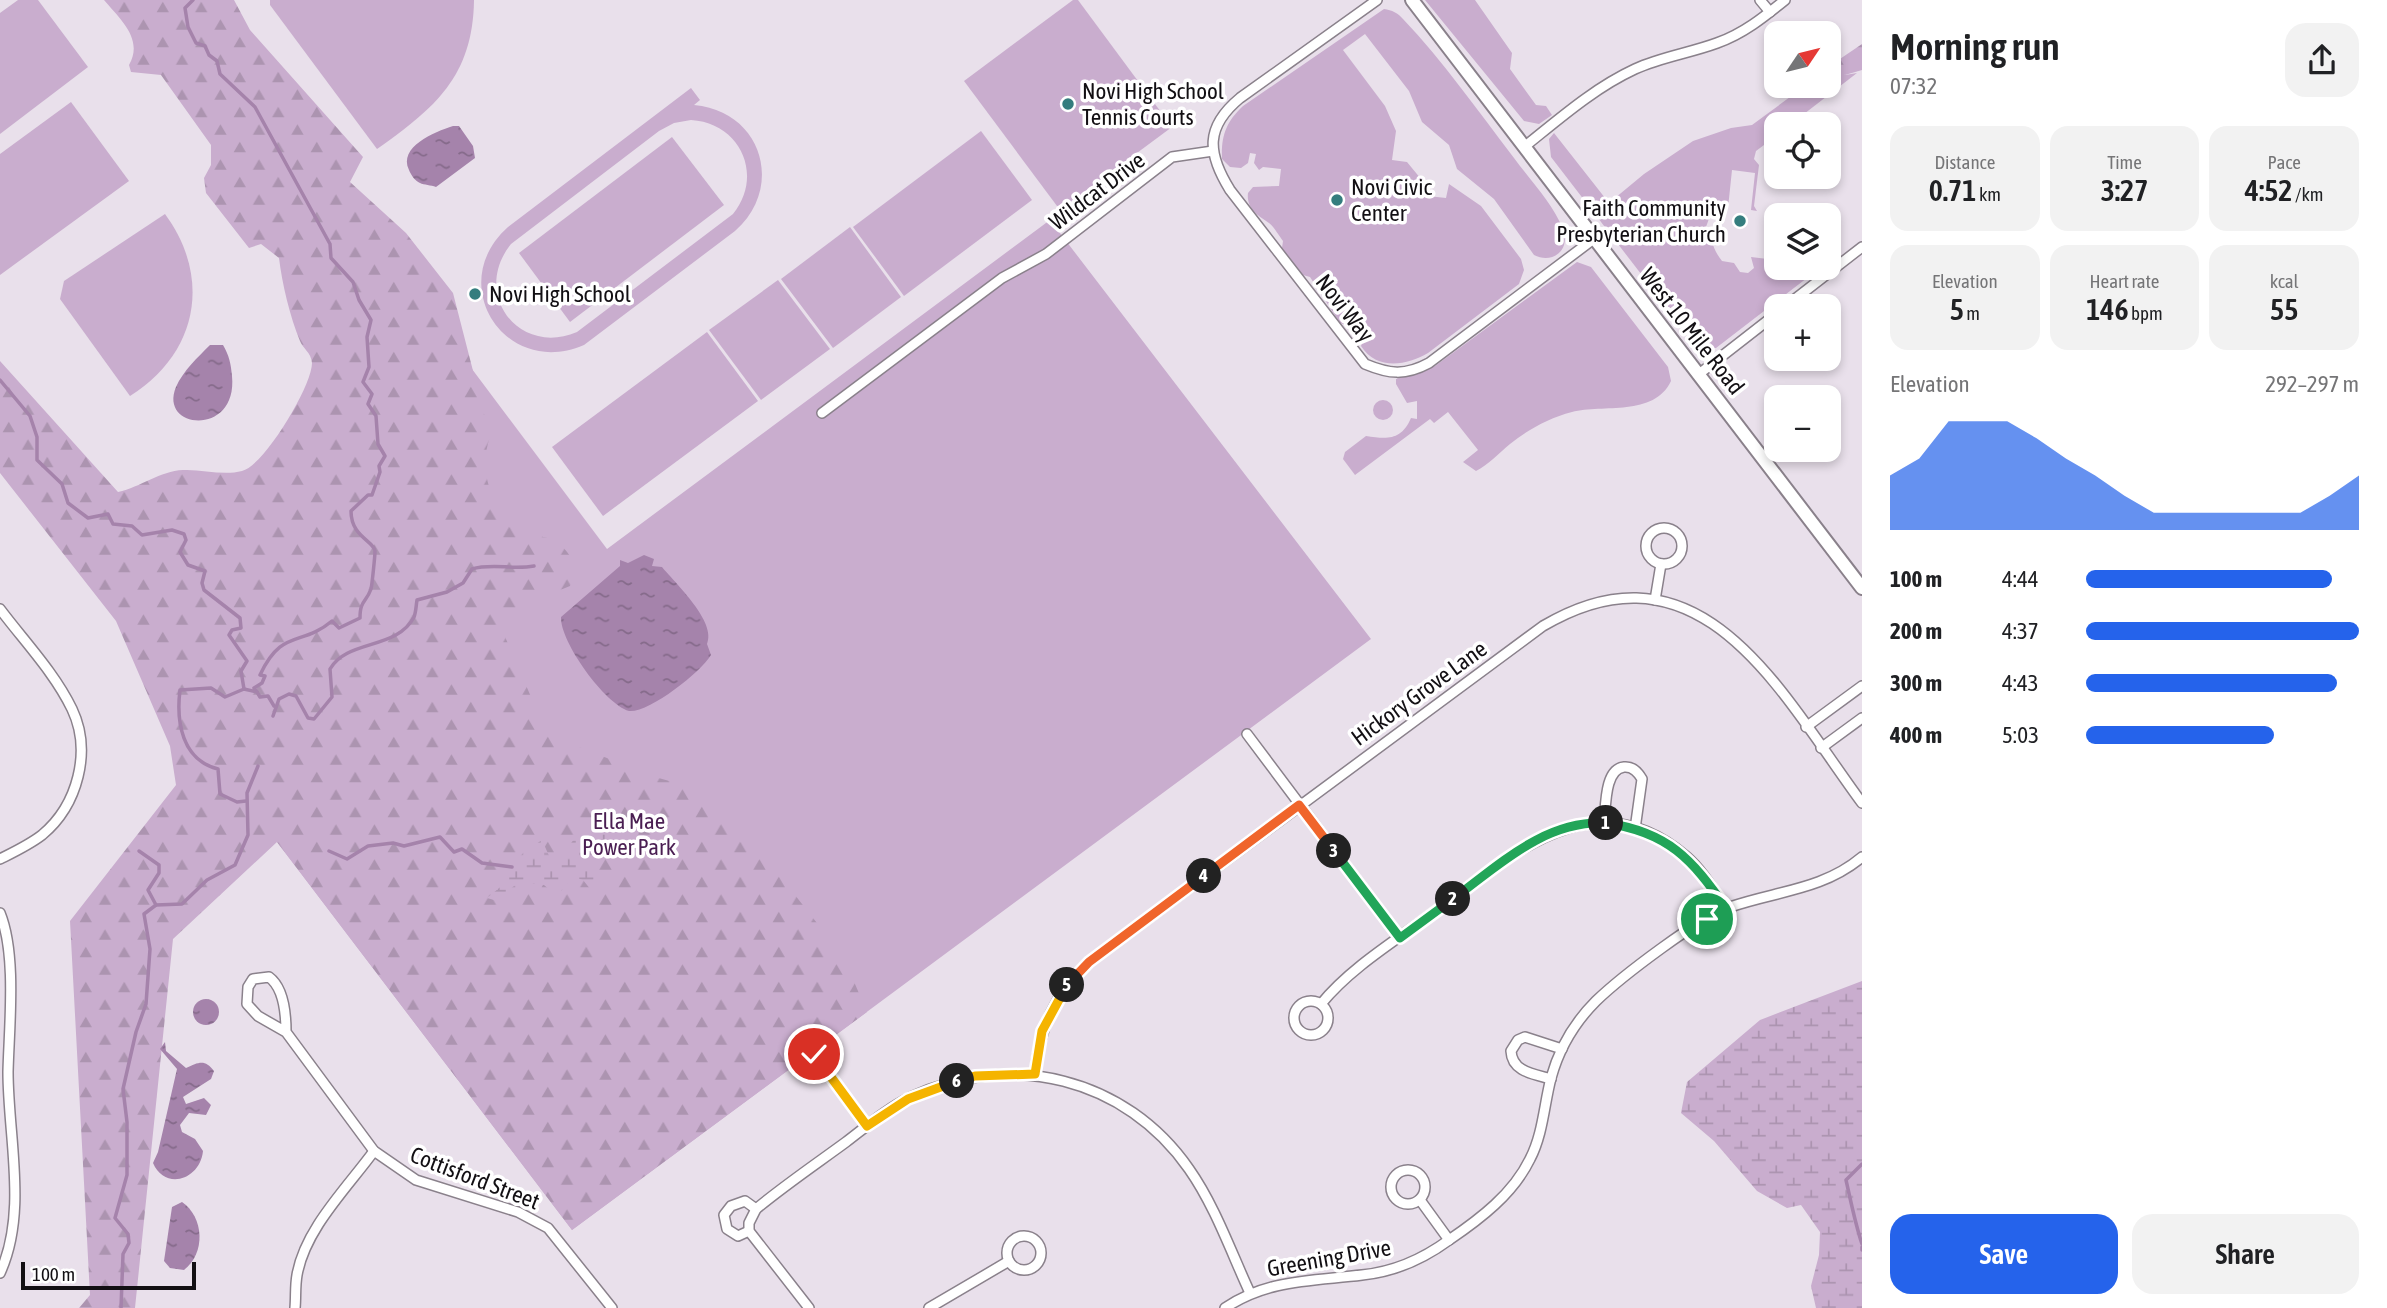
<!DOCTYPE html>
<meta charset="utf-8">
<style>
body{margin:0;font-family:"Asap Condensed",sans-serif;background:#f2f2f2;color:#202124;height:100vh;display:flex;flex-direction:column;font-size:26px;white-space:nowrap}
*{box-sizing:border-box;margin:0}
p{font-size:23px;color:#757577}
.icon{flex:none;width:38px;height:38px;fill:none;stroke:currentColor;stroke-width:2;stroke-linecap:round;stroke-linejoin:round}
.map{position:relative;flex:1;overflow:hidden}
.details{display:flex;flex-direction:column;background:#fff;width:525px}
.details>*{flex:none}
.needle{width:46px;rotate:55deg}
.fabs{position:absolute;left:1764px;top:21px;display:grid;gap:14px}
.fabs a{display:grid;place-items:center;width:77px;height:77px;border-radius:14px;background:#fff;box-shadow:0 4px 10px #0003;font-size:35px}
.scale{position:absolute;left:21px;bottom:18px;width:175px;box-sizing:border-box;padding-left:7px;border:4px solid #120f13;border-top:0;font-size:19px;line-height:24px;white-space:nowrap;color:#120f13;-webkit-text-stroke:5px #fff;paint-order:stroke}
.pin{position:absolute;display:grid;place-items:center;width:60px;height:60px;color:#fff;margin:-30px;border:4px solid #fff;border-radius:50%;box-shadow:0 2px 7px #0007}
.km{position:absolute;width:35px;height:35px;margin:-18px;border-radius:50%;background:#222;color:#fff;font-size:19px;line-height:35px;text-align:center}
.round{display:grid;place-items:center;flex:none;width:74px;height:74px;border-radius:21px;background:#f2f2f2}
.head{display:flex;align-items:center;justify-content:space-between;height:119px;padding:0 28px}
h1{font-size:38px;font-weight:600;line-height:52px}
.figures{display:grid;grid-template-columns:repeat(3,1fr);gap:10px;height:119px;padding:7px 28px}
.figures div{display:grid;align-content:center;border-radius:18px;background:#f2f2f2;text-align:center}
.figures b{font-size:30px;font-weight:600}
.figures small{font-size:19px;font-weight:400}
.figures p{font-size:19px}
.chart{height:196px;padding:14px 28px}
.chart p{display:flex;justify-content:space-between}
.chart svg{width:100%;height:126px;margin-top:7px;fill:#2563eb;opacity:.7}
.primary-button{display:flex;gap:14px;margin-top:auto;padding:14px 28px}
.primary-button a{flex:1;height:80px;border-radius:21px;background:#2563eb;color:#fff;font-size:28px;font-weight:600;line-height:80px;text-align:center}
.primary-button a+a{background:#f2f2f2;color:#202124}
ul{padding:0 28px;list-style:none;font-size:23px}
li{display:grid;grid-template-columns:112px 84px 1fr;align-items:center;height:52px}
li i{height:18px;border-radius:9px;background:#2563eb}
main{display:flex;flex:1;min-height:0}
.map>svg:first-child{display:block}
</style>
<main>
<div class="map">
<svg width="1862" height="1308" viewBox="0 0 1862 1308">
<defs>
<pattern id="forest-firs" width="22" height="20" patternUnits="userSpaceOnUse" patternTransform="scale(1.75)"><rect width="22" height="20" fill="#c9adce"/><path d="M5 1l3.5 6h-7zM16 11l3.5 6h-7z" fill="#ac94b0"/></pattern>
<pattern id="wetland-marsh" width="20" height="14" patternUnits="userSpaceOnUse" patternTransform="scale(1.75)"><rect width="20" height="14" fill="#c9adce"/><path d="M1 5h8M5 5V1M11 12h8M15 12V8" fill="none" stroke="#ac94b0"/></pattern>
<pattern id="water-ripples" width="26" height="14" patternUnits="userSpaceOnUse" patternTransform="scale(1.75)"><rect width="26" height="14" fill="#a583ab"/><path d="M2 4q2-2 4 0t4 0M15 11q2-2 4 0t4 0" fill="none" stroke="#856a8a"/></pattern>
</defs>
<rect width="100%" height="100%" fill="#e9e0eb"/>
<g fill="#c9adce" fill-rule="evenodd">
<polygon points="18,0 38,0 88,67 0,134 0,13"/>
<path d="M270,0H474C473,76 435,108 377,149L270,5Z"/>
<polygon points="1073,0 1078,0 1172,127 1060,210 964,81"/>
<polygon points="1425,0 1475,0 1512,53 1510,69 1536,105 1546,106 1552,115 1539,124 1524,121"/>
<path d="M1384,9C1392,10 1398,13 1403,19C1443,61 1478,111 1514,158C1530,180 1553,204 1563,229C1571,251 1552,264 1534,255L1494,199L1457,169L1449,145L1422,122L1409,91L1365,34L1343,50L1385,106L1396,131L1392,160L1407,162L1421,179L1419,195L1446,198L1449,184L1481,206L1521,259L1524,270L1519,284L1428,353C1406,366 1376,370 1361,346L1366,333L1346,315L1349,326L1340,323L1310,277L1303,275L1282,248L1283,241C1279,236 1274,227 1269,223C1259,216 1246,209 1248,193L1253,187L1279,186L1281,169L1263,167L1259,170L1254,163L1256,154L1250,153L1248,163L1241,168L1230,167L1222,159C1221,136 1226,122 1243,106Z"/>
<path d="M1834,63L1845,75L1857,73L1791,124H1776V136L1756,151L1754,159L1759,165L1754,206L1757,211L1751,210L1755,173L1732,170L1728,208L1719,207L1711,213L1706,227C1714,239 1710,246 1722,261L1734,263L1740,272L1748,273L1754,268L1751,257L1776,260V268H1820L1716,348H1698L1551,157L1549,139L1554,133L1609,203L1644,174L1693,141L1731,128L1752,125L1805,86H1829V68Z"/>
<path d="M691,88L700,100L694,105C762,111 785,187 735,231L584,345C505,379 444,284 508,227ZM691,120C741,123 764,176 733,214L577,332C519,357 471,294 511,244L659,131L674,123Z"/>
<polygon points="71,102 129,181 0,275 0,154"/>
<polygon points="981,131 1032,200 904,296 853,227"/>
<polygon points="672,137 724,205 570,322 519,253"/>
<path d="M165,214C212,278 198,353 130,396L60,299L64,281Z"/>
<polygon points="1050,220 1371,639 572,1230 277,842 472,369 607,549"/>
<polygon points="850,227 901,297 833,348 781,279"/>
<path d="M1577,262L1591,267L1668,367L1671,381C1654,417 1603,404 1572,412C1549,418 1529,429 1510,444C1499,453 1488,465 1476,471L1463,462L1478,450L1448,412L1434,423L1430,419L1355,475L1343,459L1345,452L1366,436C1387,439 1401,441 1411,418L1417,419V401L1407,403L1396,384V379L1435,366Z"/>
<polygon points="778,280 830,349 761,400 709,330"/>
<polygon points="707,332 758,401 603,516 552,447"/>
<circle cx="1383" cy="410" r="10"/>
</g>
<g fill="url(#forest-firs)">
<path d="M104,0H234L250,30L363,157L350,182L406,233L453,293L490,437C476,476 495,510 524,536C555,535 562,542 577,567L570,586L496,616L541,720L569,743L655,777L698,789L758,848L824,932L852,977L867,1012L572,1230L277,842L173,939L135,1308H79L90,1295L70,921L176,785L170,746L116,621L0,473V361L118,492C141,487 160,471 183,470C202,469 223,476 242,471C264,466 312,386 312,363C311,352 303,349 300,341C290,317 282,283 279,258L261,244L249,248L206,193L204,178L211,165V145L161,75L131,72L129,65C144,39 120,19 104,0Z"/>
<polygon points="1862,44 1862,70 1845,75 1835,72 1834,63"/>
</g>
<g fill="url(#wetland-marsh)">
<polygon points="623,824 596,852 591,869 599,882 595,890 591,890 583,880 573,877 557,896 544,885 520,882 494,900 487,898 504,884 513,864 524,852 542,840 550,858 560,857 579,833 594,833"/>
<polygon points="1862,981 1862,1308 1816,1308 1811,1286 1819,1255 1820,1232 1801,1205 1787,1208 1757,1191 1714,1141 1681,1113 1687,1082 1760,1020"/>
</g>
<g fill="url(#water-ripples)">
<path d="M453,126H459L473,146L475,158L436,187C431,185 424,185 420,183C415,181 411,175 409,170C398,147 434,132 453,126Z"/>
<path d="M210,345H223C229,355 231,364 232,376C238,437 158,430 176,387C183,371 198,357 210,345Z"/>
<path d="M644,555L654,559L652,566L662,567C676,584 717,622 707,644L711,655C700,673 649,713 629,711C605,704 560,642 561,617L620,566V560L628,563Z"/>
<circle cx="206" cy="1012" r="13"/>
<path d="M165,1042L166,1051L186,1068C199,1062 205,1059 214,1071L211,1079L183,1097L186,1104L204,1098L211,1105L206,1115L189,1113L180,1125L182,1132L195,1139L203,1151C200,1180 165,1191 153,1163L158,1152L177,1069L160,1049Z"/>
<path d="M182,1202C204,1217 206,1253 184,1270L170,1268L164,1261L172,1207Z"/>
</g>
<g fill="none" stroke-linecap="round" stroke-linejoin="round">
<g stroke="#a583ab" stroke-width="3.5">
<path d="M193,0L185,8L188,27L196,43L205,46L209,55L217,61L220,74L255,107L330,244L331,258L353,282L359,300L371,320L367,337L369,367L363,382L372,394L368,404L376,416L378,444L385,456L379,466L380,472L372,495H368L351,511C351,537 374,541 375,551C375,556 372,585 371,589C366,603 360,600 360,618L339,628L332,621C301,647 282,628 260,675L265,676L262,683L254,688L257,692L244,689L225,697L211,688L180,690C176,722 182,760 218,769L220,794L237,802L246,801"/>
<polyline points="0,380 30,416 37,437 37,460 62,484 68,503 88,518 108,514 113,524 132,526 142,535 172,530 184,534 186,540 180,552 188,565 205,571 202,583 204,590 240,618 241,628 232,630 229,635 247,661 241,671 244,689"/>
<polyline points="257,692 260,697 268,696 274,706"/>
<path d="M273,716L279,699L289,694L296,696L308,718L314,719L332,697L330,669C347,639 397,650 414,617C416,612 416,606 417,600L447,592L463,583L472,569C492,563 512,570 534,566"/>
<polyline points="139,851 159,865 159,873 148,890 156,905"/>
<polyline points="329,851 347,859 368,846 393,843 404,846 440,837 454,852 462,849 482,863 512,867"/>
<path d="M1862,1164L1846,1180C1851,1202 1855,1223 1862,1244"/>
<polyline points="1862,1247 1862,1250"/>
<polyline points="121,1308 123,1254 129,1243 128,1234 115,1218 127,1175 127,1122 123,1089 136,1032 146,1004 150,949 144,914 156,905 182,904 207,880 235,865 248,835 247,793 258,766"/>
</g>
<g stroke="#8a818b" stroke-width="12">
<g id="street">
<path d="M1377,0L1240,98C1205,127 1207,153 1230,190L1365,364C1389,374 1405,376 1429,363L1595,238"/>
<polyline points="1760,0 1770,12"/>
<path d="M1524,147C1559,119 1594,88 1635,69C1661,57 1690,53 1717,43C1743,34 1764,17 1785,0"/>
<polyline points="1786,306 1862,247"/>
<polyline points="1699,374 1776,314"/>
<polyline points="822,413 1002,278 1046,254 1172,157 1213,151"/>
<circle cx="1664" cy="546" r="18"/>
<polyline points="1655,600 1661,564"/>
<path d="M0,609C24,641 54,672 72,709C92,751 78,805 42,835C29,845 14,852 0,859"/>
<polyline points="1806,727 1862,686"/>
<polyline points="1247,734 1400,938"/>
<polyline points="1821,748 1862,718"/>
<path d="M1604,823C1606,808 1604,769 1624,767C1633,766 1638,772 1642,779L1635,829"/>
<path d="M0,913C17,955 9,1027 8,1072C8,1137 28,1212 0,1273"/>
<circle cx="1311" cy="1018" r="17"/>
<path d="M1321,1004C1351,967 1398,939 1437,910C1513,854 1594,777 1687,857C1703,871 1714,891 1726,908"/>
<path d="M286,1032C286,1014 284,988 269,977L253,979L248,987L247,1004L258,1016L286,1032L374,1151L416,1180L518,1212L548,1228L612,1308"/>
<polyline points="814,1054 867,1126"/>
<path d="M1035,1074C1039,1029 1055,993 1089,962L1543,626C1702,532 1782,695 1862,803"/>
<path d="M1551,1079C1534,1074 1512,1072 1511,1051L1518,1040L1525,1037L1562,1049"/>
<circle cx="1408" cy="1187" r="17"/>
<polyline points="1420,1200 1449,1240"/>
<polyline points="749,1231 738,1236 727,1229 724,1215 731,1206 745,1201 756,1209"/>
<circle cx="1024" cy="1253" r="17"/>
<path d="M295,1308C296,1297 295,1286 297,1275C305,1229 347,1188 374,1151"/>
<path d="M809,1308L749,1231V1223L756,1209C785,1185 816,1164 846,1142C867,1126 888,1108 911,1097C1011,1050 1126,1078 1189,1169C1215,1206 1231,1252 1250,1293"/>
<polyline points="929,1308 1009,1261"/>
<path d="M1225,1308C1268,1279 1313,1281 1362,1275C1393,1272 1423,1259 1449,1240C1480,1219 1513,1194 1530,1159C1543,1134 1544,1105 1551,1078C1559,1049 1575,1022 1596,1001C1621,977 1699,917 1730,907C1776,891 1823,890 1862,857"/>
</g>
</g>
<g stroke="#8a818b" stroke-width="16">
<polyline id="secondary" points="1412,0 1862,588"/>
</g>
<use href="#street" stroke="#fff" stroke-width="9"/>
<use href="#secondary" stroke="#fff" stroke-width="12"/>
</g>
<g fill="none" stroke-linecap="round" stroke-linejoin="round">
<g stroke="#fff" stroke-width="14">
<path id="split-1" d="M1606,823C1668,832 1692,859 1726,908L1707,919"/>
</g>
<g stroke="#fff" stroke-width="14">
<path id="split-2" d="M1453,899C1499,865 1545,820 1606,823"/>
</g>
<g stroke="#fff" stroke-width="14">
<polyline id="split-3" points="1334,851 1400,938 1453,899"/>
</g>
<g stroke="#fff" stroke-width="14">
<polyline id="split-4" points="1204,876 1299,805 1334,851"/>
</g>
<g stroke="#fff" stroke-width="14">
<polyline id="split-5" points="1067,985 1089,962 1204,876"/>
</g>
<g stroke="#fff" stroke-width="14">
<polyline id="split-6" points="957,1081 975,1076 1035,1074 1042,1031 1067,985"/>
</g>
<g stroke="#fff" stroke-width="14">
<polyline id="split-7" points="814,1054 867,1126 908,1099 957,1081"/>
</g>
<use href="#split-1" stroke="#22a559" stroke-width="9"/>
<use href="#split-2" stroke="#22a559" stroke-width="9"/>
<use href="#split-3" stroke="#22a559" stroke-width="9"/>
<use href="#split-4" stroke="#f0652b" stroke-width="9"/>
<use href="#split-5" stroke="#f0652b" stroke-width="9"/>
<use href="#split-6" stroke="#f5b400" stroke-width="9"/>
<use href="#split-7" stroke="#f5b400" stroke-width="9"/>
</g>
<g fill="#347d7e" stroke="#fff" stroke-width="2.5">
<circle cx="1068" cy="104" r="7"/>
<circle cx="1337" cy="200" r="7"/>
<circle cx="1740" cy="221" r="7"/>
<circle cx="475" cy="294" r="7"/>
</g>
<g text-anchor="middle" stroke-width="7" stroke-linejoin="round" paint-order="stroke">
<g font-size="23" fill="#120f13" stroke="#fff" text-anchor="start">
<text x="1082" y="99">Novi High School<tspan x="1082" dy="26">Tennis Courts</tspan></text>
<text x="1351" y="195">Novi Civic<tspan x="1351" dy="26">Center</tspan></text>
<text x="1726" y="216" text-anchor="end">Faith Community<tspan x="1726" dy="26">Presbyterian Church</tspan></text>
<text x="489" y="302">Novi High School</text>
</g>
<g font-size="23" fill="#120f13" stroke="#fff">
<text transform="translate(1097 191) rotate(-37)" y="8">Wildcat Drive</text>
<text transform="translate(1345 308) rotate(52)" y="8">Novi Way</text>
<text transform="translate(1692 331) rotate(52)" y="8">West 10 Mile Road</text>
<text transform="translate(1419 693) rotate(-36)" y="8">Hickory Grove Lane</text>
<text transform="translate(475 1178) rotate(21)" y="8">Cottisford Street</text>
<text transform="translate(1329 1258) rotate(-10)" y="8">Greening Drive</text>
</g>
<g font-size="23" fill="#4a1e52" stroke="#fff">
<text x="629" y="829">Ella Mae<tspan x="629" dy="26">Power Park</tspan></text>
</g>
</g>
</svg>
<div class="fabs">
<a><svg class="needle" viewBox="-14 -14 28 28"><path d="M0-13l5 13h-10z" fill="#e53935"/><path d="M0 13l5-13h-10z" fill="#757577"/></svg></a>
<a><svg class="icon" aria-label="locate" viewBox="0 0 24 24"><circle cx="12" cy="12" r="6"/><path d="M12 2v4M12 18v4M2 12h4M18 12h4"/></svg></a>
<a><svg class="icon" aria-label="layers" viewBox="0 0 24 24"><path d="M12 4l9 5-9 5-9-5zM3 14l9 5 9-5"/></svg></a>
<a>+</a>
<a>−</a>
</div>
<div class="scale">100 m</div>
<div class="pin" style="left:1707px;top:919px;background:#1e9e55"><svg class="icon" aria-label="arrive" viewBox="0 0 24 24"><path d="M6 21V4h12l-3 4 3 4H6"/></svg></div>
<div class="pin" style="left:814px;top:1054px;background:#d93025"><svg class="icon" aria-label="check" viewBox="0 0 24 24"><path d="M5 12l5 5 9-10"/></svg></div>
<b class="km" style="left:1606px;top:823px">1</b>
<b class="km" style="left:1453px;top:899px">2</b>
<b class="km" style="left:1334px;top:851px">3</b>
<b class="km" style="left:1204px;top:876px">4</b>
<b class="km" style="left:1067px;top:985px">5</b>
<b class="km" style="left:957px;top:1081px">6</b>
</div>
<section class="details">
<div class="head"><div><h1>Morning run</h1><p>07:32</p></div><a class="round"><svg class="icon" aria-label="share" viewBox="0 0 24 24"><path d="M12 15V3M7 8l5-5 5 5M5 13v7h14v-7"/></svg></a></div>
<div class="figures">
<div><p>Distance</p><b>0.71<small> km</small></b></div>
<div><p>Time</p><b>3:27</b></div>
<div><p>Pace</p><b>4:52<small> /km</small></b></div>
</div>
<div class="figures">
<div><p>Elevation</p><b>5<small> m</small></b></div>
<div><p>Heart rate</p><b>146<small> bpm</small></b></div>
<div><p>kcal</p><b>55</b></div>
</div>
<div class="chart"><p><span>Elevation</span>292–297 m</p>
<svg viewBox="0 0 160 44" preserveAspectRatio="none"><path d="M0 44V25L10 19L20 6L30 6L40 6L50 12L60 19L70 25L80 32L90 38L100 38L110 38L120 38L130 38L140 38L150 32L160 25V44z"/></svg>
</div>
<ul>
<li><b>100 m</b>4:44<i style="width:90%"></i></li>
<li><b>200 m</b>4:37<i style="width:100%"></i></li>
<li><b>300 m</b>4:43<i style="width:92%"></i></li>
<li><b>400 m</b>5:03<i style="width:69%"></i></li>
</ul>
<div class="primary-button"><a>Save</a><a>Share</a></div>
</section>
</main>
